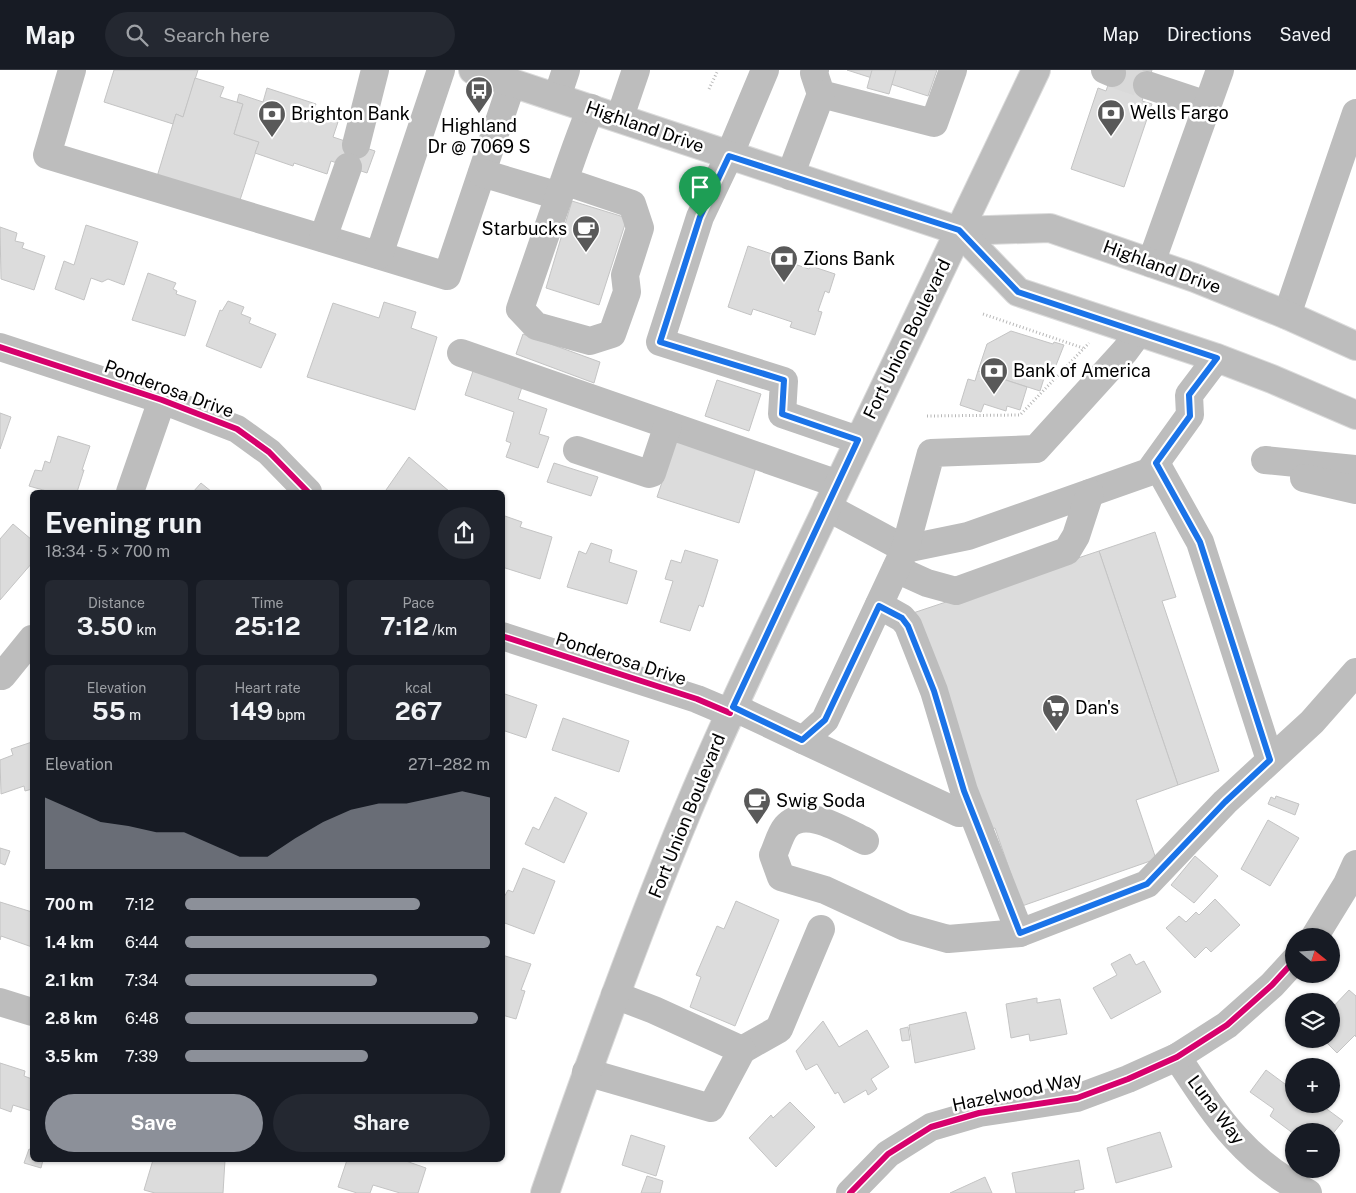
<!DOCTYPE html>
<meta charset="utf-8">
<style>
body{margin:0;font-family:"Public Sans",sans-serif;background:#242831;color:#f1f3f6;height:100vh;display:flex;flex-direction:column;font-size:19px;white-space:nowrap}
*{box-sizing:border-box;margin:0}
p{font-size:16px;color:#9ea1a6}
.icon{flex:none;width:28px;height:28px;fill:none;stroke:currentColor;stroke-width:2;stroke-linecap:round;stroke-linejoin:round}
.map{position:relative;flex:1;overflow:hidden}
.sheet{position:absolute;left:30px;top:420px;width:475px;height:672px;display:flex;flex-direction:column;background:#171b24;border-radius:8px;box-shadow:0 1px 4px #0004}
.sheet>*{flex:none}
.needle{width:32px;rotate:108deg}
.fabs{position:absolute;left:1285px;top:858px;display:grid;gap:10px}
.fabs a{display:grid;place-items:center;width:55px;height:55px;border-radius:50%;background:#171b24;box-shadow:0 1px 4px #0004;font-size:25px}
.pin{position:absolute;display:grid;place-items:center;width:42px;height:42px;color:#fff;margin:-51px -21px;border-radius:50% 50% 50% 0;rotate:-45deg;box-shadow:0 0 5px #0007}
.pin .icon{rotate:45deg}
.round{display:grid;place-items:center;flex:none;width:52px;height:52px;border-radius:26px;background:#242831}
.headline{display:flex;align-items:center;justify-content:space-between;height:85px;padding:0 15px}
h1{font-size:28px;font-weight:700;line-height:38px}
.metrics{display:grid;grid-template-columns:repeat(3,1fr);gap:8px;height:85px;padding:5px 15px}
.metrics div{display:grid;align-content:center;border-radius:8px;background:#242831;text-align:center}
.metrics b{font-size:25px;font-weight:700}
.metrics small{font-size:14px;font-weight:400}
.metrics p{font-size:14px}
.chart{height:140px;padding:10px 15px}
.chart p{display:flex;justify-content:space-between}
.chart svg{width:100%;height:90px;margin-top:5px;fill:#8c9099;opacity:.7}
.action{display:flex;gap:10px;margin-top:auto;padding:10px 15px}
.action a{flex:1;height:58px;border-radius:30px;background:#8c9099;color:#fff;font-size:20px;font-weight:700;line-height:58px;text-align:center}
.action a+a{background:#242831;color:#f1f3f6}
ul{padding:0 15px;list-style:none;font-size:16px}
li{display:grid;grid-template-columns:80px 60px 1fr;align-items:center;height:38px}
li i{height:12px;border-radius:6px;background:#8c9099}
header{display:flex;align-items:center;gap:30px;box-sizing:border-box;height:70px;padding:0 25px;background:#171b24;border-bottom:1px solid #363941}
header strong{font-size:24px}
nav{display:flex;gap:28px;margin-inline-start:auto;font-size:18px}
.search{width:350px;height:45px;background:#242831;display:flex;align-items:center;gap:12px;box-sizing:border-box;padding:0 18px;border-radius:28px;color:#9ea1a6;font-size:19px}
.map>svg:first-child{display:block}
</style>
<header>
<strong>Map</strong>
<div class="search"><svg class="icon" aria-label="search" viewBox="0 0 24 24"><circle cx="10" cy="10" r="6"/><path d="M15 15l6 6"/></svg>Search here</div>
<nav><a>Map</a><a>Directions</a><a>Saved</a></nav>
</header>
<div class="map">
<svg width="1356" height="1123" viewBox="0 0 1356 1123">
<rect width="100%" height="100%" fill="#fff"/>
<g fill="#dcdcdc" stroke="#c4c4c4">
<polygon points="114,0 198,0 183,47 176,44 173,54 104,32"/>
<polygon points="847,0 937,0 928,26"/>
<polygon points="872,0 896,0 889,24 867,18"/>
<polygon points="1113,0 1152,0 1142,31 1152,34 1124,117 1071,99 1098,18 1106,21"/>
<polygon points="195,8 224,17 220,27 243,34 234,64 259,72 238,136 156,110 176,44 183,47"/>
<polygon points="267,18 316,34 312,44 338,52 333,67 375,81 367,103 331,91 327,104 294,93 293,96 255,83 259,72 234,64 243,34 237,32 239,24 263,32"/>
<polygon points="572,131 627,148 599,235 546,218"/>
<polygon points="86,155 138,172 124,215 108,209 102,212 91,208 84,230 55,219 64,191 74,195"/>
<polygon points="0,157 17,163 15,171 24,173 22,178 45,186 34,220 1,209"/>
<polygon points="748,176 772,184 771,186 809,199 811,196 835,204 829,223 825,221 818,241 822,242 815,265 790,257 792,252 753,239 751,245 728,237"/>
<polygon points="148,203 176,213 173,219 177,221 176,224 196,231 185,266 132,250"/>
<polygon points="228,231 244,237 241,244 251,248 249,253 276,264 261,298 206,276 220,240 222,241"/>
<polygon points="384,232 416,242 411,258 437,267 415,340 307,307 333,233 379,248"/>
<polygon points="1011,261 1053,274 1054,272 1064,275 1051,308 1045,305 1040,321 978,301 987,274"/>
<polygon points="523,264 600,292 594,313 516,284"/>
<polygon points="473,301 522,317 518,329 547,339 539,364 549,367 538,398 506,387 511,373 506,371 514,342 465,325"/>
<polygon points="978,301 1027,317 1020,340 1007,336 1006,341 984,334 981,342 960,335 968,309 975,311"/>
<polygon points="717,310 761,324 749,361 705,346"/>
<polygon points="0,343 11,347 0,379"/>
<polygon points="58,366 90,376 82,400 84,400 77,422 50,422 29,416 35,400 42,401 45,391 50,393"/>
<polygon points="677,368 757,394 739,453 657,427"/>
<polygon points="409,387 450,422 388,422 386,420"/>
<polygon points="554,393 598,407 591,426 547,412"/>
<polygon points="201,413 212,422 193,422"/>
<polygon points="502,445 522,452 520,457 552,467 540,509 502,497"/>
<polygon points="13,454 32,470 32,493 0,530 0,469"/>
<polygon points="1155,462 1176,527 1162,531 1219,701 1178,715 1099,481"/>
<polygon points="591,473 612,480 609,492 637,501 627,534 567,517 579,481 586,484"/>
<polygon points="685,480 718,490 703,537 699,535 690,561 660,552 673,511 665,509 671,490 681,493"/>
<polygon points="1099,481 1178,715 1136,730 1156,789 1022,836 995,758 985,761 907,545"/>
<polygon points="502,623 537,635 526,668 502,660"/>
<polygon points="563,648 629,671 619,702 552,680"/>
<polygon points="32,672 32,719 25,721 24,716 1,724 0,690 13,685 11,679"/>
<polygon points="1276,726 1299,734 1295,745 1268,734 1271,727 1275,729"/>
<polygon points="555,727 587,743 564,793 525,774 533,757 539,760"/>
<polygon points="1268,750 1299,768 1270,816 1241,799"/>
<polygon points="0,778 10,781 5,795 0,793"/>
<polygon points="1195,786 1218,806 1194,833 1171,815"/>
<polygon points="523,798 555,811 534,864 502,852 502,831 508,820 513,822"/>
<polygon points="1215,829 1240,855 1211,882 1206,877 1195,888 1166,858 1179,846 1186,852 1196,842 1199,845"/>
<polygon points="736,831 779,850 735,956 690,937 701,907 696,905 717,856 724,859"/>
<polygon points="0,832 32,842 32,877 1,866 0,870"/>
<polygon points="1130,884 1136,895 1144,891 1161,922 1111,949 1093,918 1117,905 1111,894"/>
<polygon points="502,885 531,894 521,920 525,921 516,949 502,945"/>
<polygon points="1349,920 1356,926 1356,967 1355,965 1337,983 1323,969 1331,969 1331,939"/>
<polygon points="1037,928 1037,933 1060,929 1067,964 1030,971 1029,964 1011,968 1006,934"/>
<polygon points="966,942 975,979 915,993 909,955"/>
<polygon points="823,951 839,977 867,960 889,997 871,1009 877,1019 868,1025 866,1020 844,1033 838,1022 835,1024 817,994 806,1000 796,981"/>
<polygon points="908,957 910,970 902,971 900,959"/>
<polygon points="0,993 25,1001 24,1006 32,1009 32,1041 13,1035 11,1042 0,1038"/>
<polygon points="1266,1000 1289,1017 1294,1011 1294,1034 1320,1034 1343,1051 1331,1066 1331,1061 1294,1061 1294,1064 1270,1046 1274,1039 1250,1022"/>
<polygon points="790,1032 815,1057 776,1097 749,1068 771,1045 773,1048"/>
<polygon points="1160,1062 1172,1097 1116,1113 1107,1078"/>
<polygon points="631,1065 665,1076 656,1106 622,1095"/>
<polygon points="29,1079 32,1080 32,1090 43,1090 41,1098 24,1093"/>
<polygon points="153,1090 225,1090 223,1123 155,1123 144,1120"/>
<polygon points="347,1090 403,1090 426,1098 418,1123 400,1123 373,1115 370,1123 357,1123 338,1117"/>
<polygon points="1079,1090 1084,1119 1074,1121 1075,1123 1016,1123 1012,1103"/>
<polygon points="647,1106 663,1111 660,1123 641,1123"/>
<polygon points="985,1107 992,1123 950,1123"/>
</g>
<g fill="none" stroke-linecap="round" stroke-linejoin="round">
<polyline stroke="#d9d9d9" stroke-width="28" stroke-dasharray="28 14" stroke-linecap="butt" points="1112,3 1147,15"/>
<g stroke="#dbdbdb" stroke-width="30">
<g id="major">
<polyline points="473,0 959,161 1050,158 1195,208 1287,245 1356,276"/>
<polyline points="959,161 1018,222 1217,288 1272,309 1356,345"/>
<path d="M545,1123C589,995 635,867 687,742C721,660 759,581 797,501C876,333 958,167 1036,0"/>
</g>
</g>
<g stroke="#b8b8b8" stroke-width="3" stroke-dasharray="1 2.5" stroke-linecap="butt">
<polyline points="709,19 718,0"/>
<polyline points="983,244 1083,278"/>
<polyline points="927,346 1020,345 1089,273"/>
</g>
<g stroke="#bdbdbd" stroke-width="28">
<polyline points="72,0 47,85 447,206 512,13"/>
<polyline points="765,0 729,86 700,147 660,272 784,311 782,344 858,370"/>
<polyline points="815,0 814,3 821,24 934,53 953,0"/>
<polyline points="1105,0 1112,3"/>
<polyline points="1147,15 1207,35"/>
<polyline points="557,27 566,0"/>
<polyline points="620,47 636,0"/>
<polyline points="356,75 375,0"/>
<polyline points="482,103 559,126"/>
<polyline points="790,106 821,24"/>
<path d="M564,111L632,134L640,158L625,205L627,222L612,264L590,271L536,256L520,239L559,126C569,96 579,67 591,38"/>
<polyline points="323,168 348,97"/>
<polyline points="379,185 441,0"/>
<polyline points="1151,193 1220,0"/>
<polyline points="1287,245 1356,43"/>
<polyline points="0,277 162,330 237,359 269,382 308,422"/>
<polyline points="461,283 838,414"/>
<polyline points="577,380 649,404 652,403 668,355"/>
<polyline points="1265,390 1356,399"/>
<polyline points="1156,393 1200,472 1270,690"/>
<polyline points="1304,408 1356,420"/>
<polyline points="130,422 162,330"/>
<polyline points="827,437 905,479 968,466 1149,402 1190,345 1189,325 1217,288"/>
<polyline points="896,499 927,513 956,521 1067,481 1076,466 1090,423"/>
<polyline points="879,535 902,548 908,555 934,621 964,721 1020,863"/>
<polyline points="502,566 697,629 730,643"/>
<polyline points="0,605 2,606 32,569"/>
<polyline points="733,637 803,670 825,650 905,479 931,383 1036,379 1125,281 1139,262"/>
<polyline points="803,670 959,743"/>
<path d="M865,771C845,762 805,735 786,757C780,764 777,777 773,785L781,807L825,820L905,857L948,869L1020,863L1147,814L1225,732L1312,652L1356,602"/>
<polyline points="1315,866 1347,814 1356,794"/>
<polyline points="0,932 32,942"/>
<polyline points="742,980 779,959 821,859"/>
<path d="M1177,987C1216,1046 1243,1090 1308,1123"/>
<polyline points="586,1002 711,1038 742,980 654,940 615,925"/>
<polyline points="850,1123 888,1084 931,1057 979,1043 1077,1028 1128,1009 1177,987 1227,955 1272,915 1294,891"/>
</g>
<use href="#major" stroke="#bdbdbd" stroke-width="28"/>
<g stroke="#fff" stroke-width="9">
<g id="cycleway">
<polyline points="0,277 162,330 237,359 269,382 308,422"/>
<polyline points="502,566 697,629 730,643"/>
<polyline points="850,1123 888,1084 931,1057 979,1043 1077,1028 1128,1009 1177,987 1227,955 1272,915 1294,891"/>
</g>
</g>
<use href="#cycleway" stroke="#d6006c" stroke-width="6"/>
</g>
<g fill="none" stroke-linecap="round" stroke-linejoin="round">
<g stroke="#fff" stroke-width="10">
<polygon id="route" points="729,86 959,160 1018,222 1217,288 1189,325 1190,346 1156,393 1200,472 1270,690 1225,732 1147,814 1020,863 964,721 934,621 908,556 902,548 879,536 825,650 802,670 733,637 858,370 782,344 784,310 660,272 700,147"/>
</g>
<use href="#route" stroke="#1a73e8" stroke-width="6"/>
</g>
<defs>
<g id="bus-pin" transform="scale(1.4375)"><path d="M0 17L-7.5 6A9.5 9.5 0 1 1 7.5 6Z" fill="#595959" stroke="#fff"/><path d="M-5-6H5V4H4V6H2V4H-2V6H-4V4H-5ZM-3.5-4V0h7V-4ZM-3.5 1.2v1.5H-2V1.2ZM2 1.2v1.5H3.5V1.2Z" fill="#fff"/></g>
<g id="bank-pin" transform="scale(1.4375)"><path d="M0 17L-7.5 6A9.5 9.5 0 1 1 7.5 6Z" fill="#595959" stroke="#fff"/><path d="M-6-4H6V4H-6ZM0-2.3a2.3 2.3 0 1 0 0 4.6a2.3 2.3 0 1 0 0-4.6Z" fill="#fff"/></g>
<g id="cafe-pin" transform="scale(1.4375)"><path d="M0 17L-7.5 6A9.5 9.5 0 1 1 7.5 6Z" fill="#595959" stroke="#fff"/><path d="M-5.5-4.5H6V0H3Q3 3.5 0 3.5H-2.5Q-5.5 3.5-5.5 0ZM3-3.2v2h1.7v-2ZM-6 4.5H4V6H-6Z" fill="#fff"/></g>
<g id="supermarket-pin" transform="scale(1.4375)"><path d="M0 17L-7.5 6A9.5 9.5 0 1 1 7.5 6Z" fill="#595959" stroke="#fff"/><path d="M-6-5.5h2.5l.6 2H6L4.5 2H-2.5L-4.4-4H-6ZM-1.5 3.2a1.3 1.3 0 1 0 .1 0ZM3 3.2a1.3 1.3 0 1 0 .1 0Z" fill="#fff"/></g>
</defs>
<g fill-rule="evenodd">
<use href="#bus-pin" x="479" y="20"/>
<use href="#bank-pin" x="1111" y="43"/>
<use href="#bank-pin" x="272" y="44"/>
<use href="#cafe-pin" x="586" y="159"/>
<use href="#bank-pin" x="784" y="189"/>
<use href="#bank-pin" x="994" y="301"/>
<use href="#supermarket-pin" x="1056" y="638"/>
<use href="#cafe-pin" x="757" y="731"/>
</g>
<g text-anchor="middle" stroke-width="5" stroke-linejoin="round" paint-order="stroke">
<g font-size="18" fill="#000" stroke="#fff" text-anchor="start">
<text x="1130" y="49">Wells Fargo</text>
<text x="291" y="50">Brighton Bank</text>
<text x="479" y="62" text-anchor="middle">Highland<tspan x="479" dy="21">Dr @ 7069 S</tspan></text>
<text x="567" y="165" text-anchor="end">Starbucks</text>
<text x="803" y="195">Zions Bank</text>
<text x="1013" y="307">Bank of America</text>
<text x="1075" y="644">Dan's</text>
<text x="776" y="737">Swig Soda</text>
</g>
<g font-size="18" fill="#000" stroke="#fff">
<text transform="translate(645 57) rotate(19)" y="6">Highland Drive</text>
<text transform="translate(1162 197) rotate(20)" y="6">Highland Drive</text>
<text transform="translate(907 269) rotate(-64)" y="6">Fort Union Boulevard</text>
<text transform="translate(169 319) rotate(20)" y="6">Ponderosa Drive</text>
<text transform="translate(621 589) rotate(18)" y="6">Ponderosa Drive</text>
<text transform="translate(687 746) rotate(-68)" y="6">Fort Union Boulevard</text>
<text transform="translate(1017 1022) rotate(-12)" y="6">Hazelwood Way</text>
<text transform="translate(1216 1040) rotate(53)" y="6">Luna Way</text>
</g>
</g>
</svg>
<div class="fabs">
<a><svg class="needle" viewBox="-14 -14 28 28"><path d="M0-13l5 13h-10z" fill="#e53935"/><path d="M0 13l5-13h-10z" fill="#9ea1a6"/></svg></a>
<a><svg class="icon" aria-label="layers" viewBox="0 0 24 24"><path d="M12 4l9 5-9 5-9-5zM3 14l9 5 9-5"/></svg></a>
<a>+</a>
<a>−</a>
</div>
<div class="pin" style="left:700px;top:147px;background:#1e9e55"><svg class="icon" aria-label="arrive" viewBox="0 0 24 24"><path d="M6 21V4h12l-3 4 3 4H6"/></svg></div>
<section class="sheet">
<div class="headline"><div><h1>Evening run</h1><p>18:34 · 5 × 700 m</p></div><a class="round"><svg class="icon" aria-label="share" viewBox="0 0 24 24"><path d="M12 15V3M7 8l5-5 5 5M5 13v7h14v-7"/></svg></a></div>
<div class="metrics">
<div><p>Distance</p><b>3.50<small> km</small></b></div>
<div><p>Time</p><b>25:12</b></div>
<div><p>Pace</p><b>7:12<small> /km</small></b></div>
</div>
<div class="metrics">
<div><p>Elevation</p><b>55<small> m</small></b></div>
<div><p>Heart rate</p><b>149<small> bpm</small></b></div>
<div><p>kcal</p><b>267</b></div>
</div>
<div class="chart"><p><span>Elevation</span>271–282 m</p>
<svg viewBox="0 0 160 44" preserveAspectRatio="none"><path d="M0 44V9L10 15L20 21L30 23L40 26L50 26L60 32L70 38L80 38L90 29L100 21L110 15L120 12L130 12L140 9L150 6L160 9V44z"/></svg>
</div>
<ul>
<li><b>700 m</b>7:12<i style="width:77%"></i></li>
<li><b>1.4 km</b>6:44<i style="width:100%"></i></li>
<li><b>2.1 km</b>7:34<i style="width:63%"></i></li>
<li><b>2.8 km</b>6:48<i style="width:96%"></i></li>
<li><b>3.5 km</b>7:39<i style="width:60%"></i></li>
</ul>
<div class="action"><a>Save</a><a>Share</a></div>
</section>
</div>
